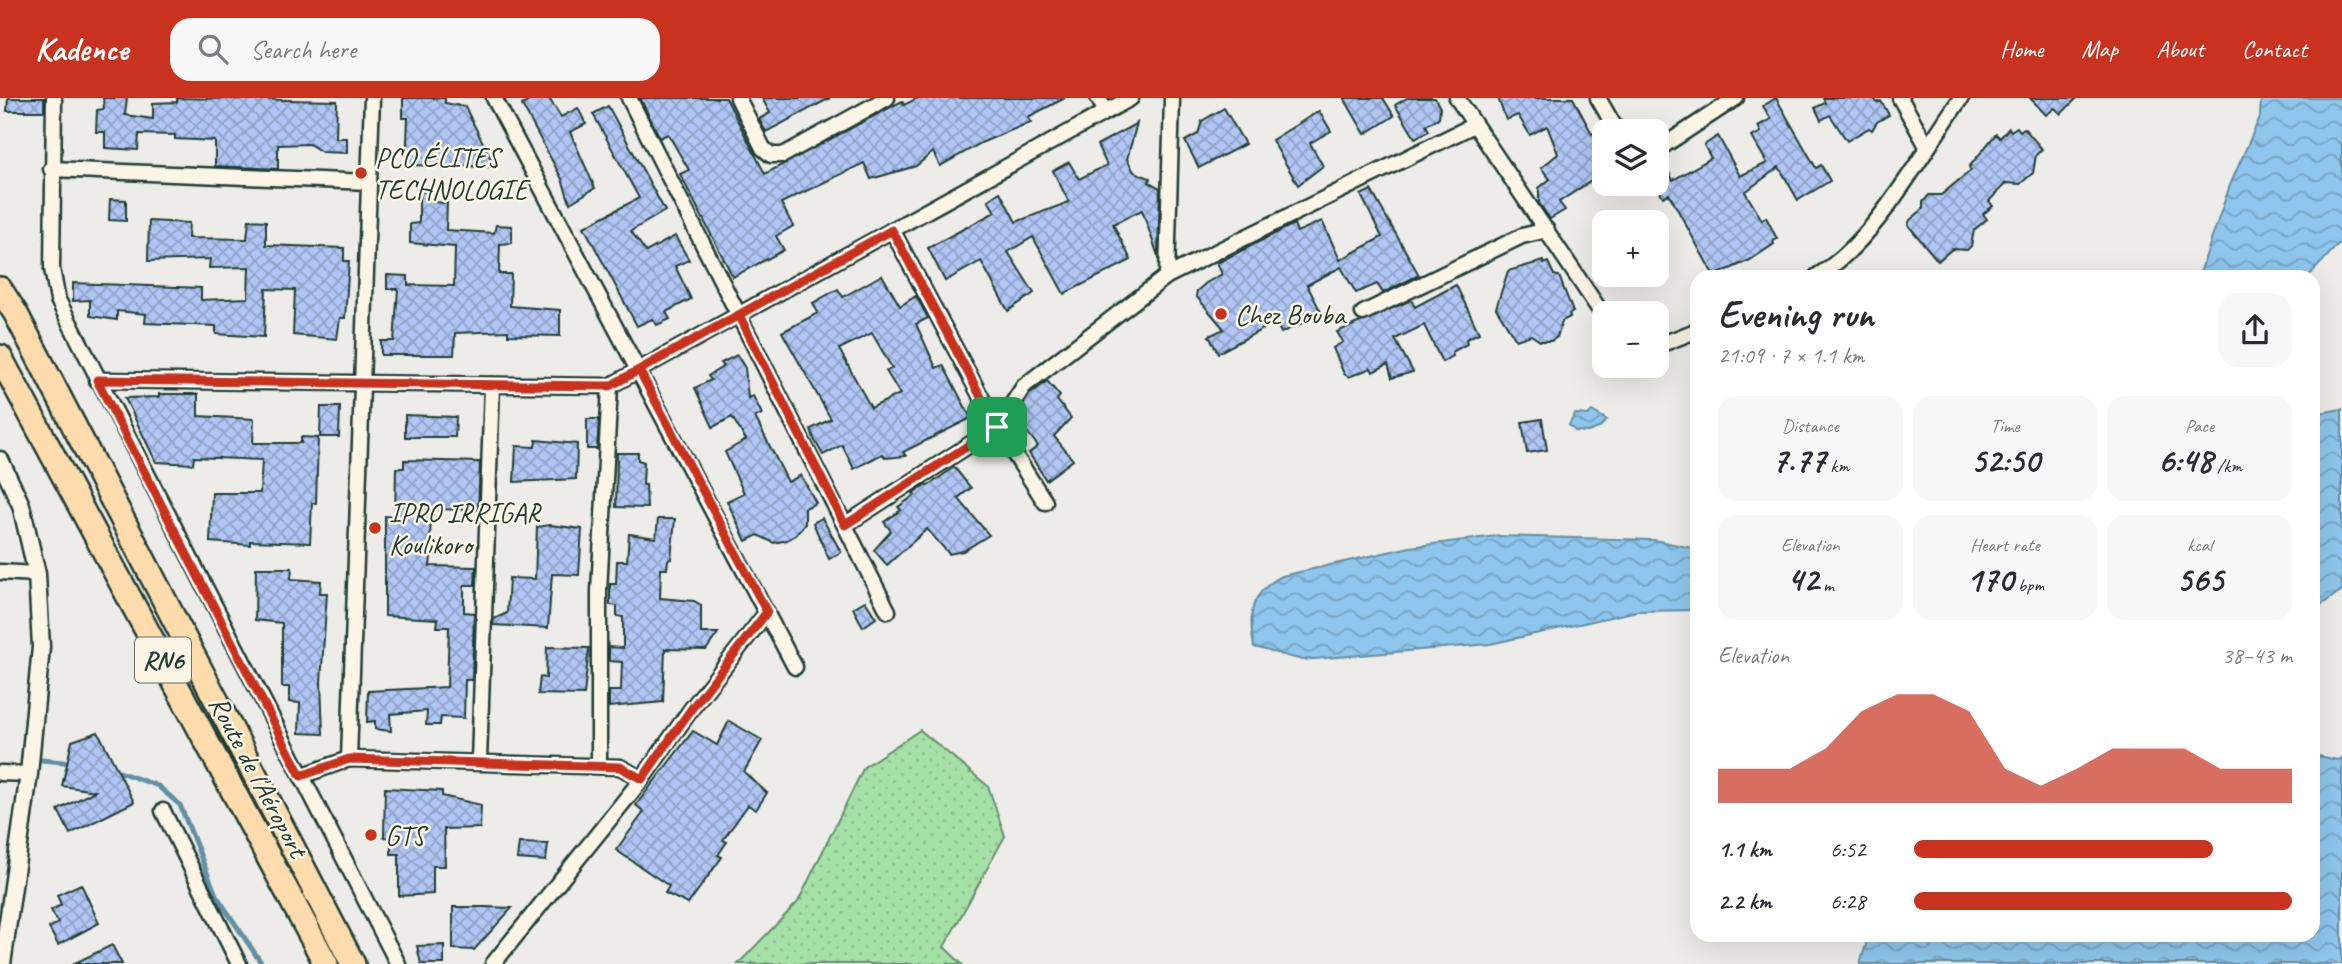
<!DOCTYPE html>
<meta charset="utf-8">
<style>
body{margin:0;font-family:Caveat,sans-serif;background:#f7f7f7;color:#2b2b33;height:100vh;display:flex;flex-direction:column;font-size:26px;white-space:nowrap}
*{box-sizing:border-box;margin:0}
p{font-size:23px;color:#7c7c81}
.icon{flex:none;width:38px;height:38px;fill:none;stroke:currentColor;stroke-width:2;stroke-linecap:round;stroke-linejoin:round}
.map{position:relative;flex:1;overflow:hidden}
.panel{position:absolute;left:1690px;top:172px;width:630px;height:672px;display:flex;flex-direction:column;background:#fff;border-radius:21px;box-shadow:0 7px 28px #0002}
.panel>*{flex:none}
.fabs{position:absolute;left:1592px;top:21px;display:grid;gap:14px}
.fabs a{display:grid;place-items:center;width:77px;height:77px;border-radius:14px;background:#fff;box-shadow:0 7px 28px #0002;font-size:35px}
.pin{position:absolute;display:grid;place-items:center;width:60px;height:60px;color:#fff;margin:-30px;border-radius:14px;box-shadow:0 4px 10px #0006}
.round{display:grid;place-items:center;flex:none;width:74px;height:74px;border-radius:21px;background:#f7f7f7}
.head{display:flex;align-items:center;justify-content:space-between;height:119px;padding:0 28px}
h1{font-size:38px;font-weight:700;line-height:52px}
.stats{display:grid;grid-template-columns:repeat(3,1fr);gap:10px;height:119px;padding:7px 28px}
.stats div{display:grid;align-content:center;border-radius:18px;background:#f7f7f7;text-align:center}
.stats b{font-size:35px;font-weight:700}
.stats small{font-size:19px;font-weight:400}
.stats p{font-size:19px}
.chart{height:196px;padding:14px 28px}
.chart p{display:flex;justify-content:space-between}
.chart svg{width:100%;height:126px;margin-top:7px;fill:#c8321e;opacity:.7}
ul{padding:0 28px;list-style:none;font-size:23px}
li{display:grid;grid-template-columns:112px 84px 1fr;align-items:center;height:52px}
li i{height:18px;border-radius:9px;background:#c8321e}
header{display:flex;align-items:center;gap:42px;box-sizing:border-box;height:98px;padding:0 35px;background:#c8321e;color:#fff}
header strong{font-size:33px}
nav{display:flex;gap:38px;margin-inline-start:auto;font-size:24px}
.search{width:490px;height:63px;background:#f7f7f7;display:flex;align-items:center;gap:18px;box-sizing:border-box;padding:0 24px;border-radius:21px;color:#7c7c81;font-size:26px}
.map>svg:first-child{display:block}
</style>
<header>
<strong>Kadence</strong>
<div class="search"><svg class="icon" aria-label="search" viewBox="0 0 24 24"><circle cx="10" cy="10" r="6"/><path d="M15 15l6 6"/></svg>Search here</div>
<nav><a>Home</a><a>Map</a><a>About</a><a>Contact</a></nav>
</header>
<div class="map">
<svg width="2342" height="866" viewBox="0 0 2342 866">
<defs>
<pattern id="grass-dots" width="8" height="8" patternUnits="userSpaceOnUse" patternTransform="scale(1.75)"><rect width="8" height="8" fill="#a5e0a6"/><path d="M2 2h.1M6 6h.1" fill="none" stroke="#8ec190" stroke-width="1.8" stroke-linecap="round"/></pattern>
<pattern id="water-waves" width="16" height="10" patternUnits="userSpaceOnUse" patternTransform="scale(1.75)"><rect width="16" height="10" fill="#8fc6ed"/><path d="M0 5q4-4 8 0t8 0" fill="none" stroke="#74a2c1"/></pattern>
<pattern id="building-cross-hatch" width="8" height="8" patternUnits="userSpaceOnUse" patternTransform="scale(1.75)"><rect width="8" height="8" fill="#b1c6f5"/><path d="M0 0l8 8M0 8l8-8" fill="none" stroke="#8fa2c7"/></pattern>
</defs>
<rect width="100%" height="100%" fill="#edece8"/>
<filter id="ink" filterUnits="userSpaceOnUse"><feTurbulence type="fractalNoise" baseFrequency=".0143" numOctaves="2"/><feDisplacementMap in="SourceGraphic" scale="14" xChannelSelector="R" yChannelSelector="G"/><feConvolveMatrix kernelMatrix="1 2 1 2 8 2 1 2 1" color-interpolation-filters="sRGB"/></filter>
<g filter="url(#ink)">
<polygon fill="url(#grass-dots)" stroke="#628e6d" stroke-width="2" points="920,632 988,688 1005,738 944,849 962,866 738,866 798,804 864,669"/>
<g fill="url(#water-waves)" stroke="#628fa3" stroke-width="2">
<polygon points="2261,0 2342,0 2342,142 2309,178 2199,178 2230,87 2260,19"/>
<polygon points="2342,311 2342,492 2314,512 2314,316"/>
<polygon points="1592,313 1607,322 1599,330 1588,334 1575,333 1569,327 1575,316 1588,317"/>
<path d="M1496,438L1654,442L1697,451V512L1637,513L1490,546L1302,562L1254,549C1248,515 1250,495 1282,478L1410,449Z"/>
<polygon points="2314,657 2337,662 2342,660 2342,866 1860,866 1869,837 2314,836"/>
</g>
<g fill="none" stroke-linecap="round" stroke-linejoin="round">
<g stroke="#628fa3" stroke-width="5">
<polyline points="42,662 74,665"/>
<polyline points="114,672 158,688 180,707 216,797 262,866"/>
</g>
</g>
<g fill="url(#building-cross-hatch)" stroke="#1f3d34" stroke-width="2" fill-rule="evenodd">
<polygon points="8,0 44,0 44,13 7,13"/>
<polygon points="103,0 127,0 125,17 153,21 153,5 177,4 177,0 337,3 336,40 347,40 347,55 322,54 309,46 278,47 278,71 215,68 215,43 175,41 175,37 139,36 138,52 105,50 105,34 96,34 97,12 104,11"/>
<polygon points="403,0 445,0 445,5 465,9 495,69 406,67 408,20 403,20"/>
<polygon points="534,0 549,0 561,19 578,10 586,26 570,34 595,90 570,105 562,81 522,7"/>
<polygon points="640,0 726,0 765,76 902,3 904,7 918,0 1065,0 1028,19 1031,24 983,44 940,68 933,54 916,68 871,81 864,65 781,105 793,128 776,138 784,152 733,179 680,76 689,72 668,36 660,40"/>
<polygon points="762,0 830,0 766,34 759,21 770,15"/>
<polygon points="1344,0 1383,0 1394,18 1365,36"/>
<polygon points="1407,0 1435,0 1440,10 1439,20 1426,27 1429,33 1415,40 1395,7"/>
<polygon points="1498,0 1573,0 1592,36 1596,34 1605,51 1605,74 1559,104 1565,112 1550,121 1539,105 1539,90 1550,81 1541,70 1558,56 1547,28 1530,37 1518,17 1506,22"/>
<polygon points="1776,0 1816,70 1821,67 1830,83 1798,102 1779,69 1745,94 1762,122 1766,119 1777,141 1773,143 1774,146 1750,162 1714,178 1669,96 1663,99 1657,89 1657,74 1666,69 1673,82 1711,60 1704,47 1718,38 1740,78 1767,65 1752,39 1761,34 1758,28 1771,21 1763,8"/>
<polygon points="1823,0 1874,0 1877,5 1881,3 1889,17 1877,24 1872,32 1869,30 1847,43 1830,17 1821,22 1815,10 1825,5"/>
<polygon points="2030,0 2077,0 2061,16 2055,10 2046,17"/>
<polygon points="608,8 665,113 631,133 646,154 675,138 689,162 675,168 691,201 666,214 670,221 657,227 652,221 637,228 584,129 639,100 593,16"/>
<polygon points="1224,10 1245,46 1199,70 1185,43 1198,36 1202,23"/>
<polygon points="1319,13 1331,33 1310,45 1323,68 1298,87 1272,42"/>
<polygon points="1137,25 1127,61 1134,74 1150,80 1149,84 1160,90 1158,158 1142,112 1113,126 1131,162 1064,196 1033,139 1008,154 1034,195 1008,213 981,163 945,183 928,150 995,114 988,102 1000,94 1016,124 1069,104 1053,73 1069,64 1079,81 1107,67 1097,47"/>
<polygon points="2017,29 2020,33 2024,30 2042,51 2036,57 2033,75 2020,86 2006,85 1989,103 1993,108 1983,116 1987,121 1974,132 1971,148 1967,152 1952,151 1938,163 1908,127 1910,122 1923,111 1923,104 1929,97 1941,97 1971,72 1969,69 1996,36 2000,40 2009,30 2011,33"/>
<polygon points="1371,92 1419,177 1383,195 1377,186 1356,195 1341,169 1307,187 1322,216 1281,235 1276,224 1218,255 1209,238 1224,231 1196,198 1197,193 1206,185 1222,176 1217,165 1294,126 1297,134 1322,123 1340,162 1382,139 1361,97"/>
<polygon points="419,93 433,94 433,104 447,105 446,132 494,135 496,127 512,128 512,145 500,146 499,176 511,176 510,208 560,212 560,238 508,237 508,233 455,235 454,257 381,257 381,243 394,243 398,191 387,191 387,177 408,178 408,187 454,188 455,149 410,145 410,126 419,125"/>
<polygon points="110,101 126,102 126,123 109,122"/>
<polygon points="249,122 266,123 266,147 344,150 344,163 349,163 345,220 340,220 337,241 293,237 295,192 266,191 264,239 216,236 216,228 145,225 146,216 117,213 117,222 90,218 90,202 73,203 73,185 201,190 201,202 248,200 249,169 209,170 210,161 148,163 149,123 189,125 188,140 247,141"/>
<polygon points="1543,163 1544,166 1548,164 1554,177 1559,178 1573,214 1569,216 1570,219 1562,223 1557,239 1551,243 1540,243 1531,237 1516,242 1496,210 1508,173"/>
<path d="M882,177L900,208L916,198L928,220L916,226L936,270L943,267L971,320L903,354L906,358L886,360L882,356L854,371L842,347L823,357L814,341L811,331L831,321L782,234L818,215L813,205L838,191L843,199ZM872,235L892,270L886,273L900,296L871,310L839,251Z"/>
<polygon points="1456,187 1479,235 1466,241 1467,246 1452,254 1453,258 1442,264 1424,227 1395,241 1413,274 1392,280 1388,266 1373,274 1371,270 1349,279 1344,276 1333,250 1343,244 1337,234 1411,202 1415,209"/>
<polygon points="737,257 745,270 748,300 753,298 762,316 755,319 788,384 801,377 816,405 805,410 805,426 796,437 787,442 774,445 758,437 746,443 727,403 744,395 725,354 746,342 732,319 713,329 695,290 711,282 708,278 724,268 721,265"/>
<polygon points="1047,283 1060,298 1057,302 1071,320 1054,338 1073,362 1046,382 1029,355 1038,348 1023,329 1017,331 1013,323 1029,297"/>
<polygon points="159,296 198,296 198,318 254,321 253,345 301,345 301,339 318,340 316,405 312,405 310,445 250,443 250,447 210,444 212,395 260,395 262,362 194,359 193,366 156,364 125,300 159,299"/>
<polygon points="321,309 340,309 339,339 320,339"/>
<polygon points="405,317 456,319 455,339 405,339"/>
<polygon points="587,321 599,321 597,351 587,351"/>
<polygon points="1542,321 1547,352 1527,355 1522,324"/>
<polygon points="536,342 577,346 576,381 514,384 516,348 535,349"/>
<polygon points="617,355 638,355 638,362 644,364 643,387 646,387 647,410 616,409"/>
<polygon points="404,362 480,364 478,412 432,411 429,450 432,450 430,468 476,469 475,487 464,487 464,514 474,515 472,582 465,582 464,620 441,619 440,627 426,627 427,613 390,616 391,633 375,631 375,623 367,624 368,593 447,589 449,529 437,529 438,521 385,518 385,418 395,419 396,370 404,370"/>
<polygon points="954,369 971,390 958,400 989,437 963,453 949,456 927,431 887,467 874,452 891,433 884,424 901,412 898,409 915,397 913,395 926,386 928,388"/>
<polygon points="822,420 841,454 829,461 813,425"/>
<polygon points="658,421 675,421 671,461 668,462 667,471 661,471 660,500 694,503 701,507 701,535 718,535 706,552 665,551 663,604 609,609 609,593 621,593 622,564 609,563 609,549 623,550 623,519 617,518 617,508 610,507 610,486 616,486 617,463 627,463 629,436 656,440"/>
<polygon points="550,427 582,431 579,477 552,476 548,530 493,527 494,521 507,515 509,480 535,481 537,429"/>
<polygon points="256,470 292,470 291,481 321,483 320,495 327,495 321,584 323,636 299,635 300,605 289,604 289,589 282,589 282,525 255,522"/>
<polygon points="865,503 876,520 863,529 853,510"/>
<polygon points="547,549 589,550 584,597 538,596 540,579 546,580"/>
<polygon points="729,623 762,642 744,674 767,695 756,712 748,707 723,742 727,744 718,757 722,759 688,806 665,795 669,788 616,752 644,714 636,707 693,633 717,647"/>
<polygon points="98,634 134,704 70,736 58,712 95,693 62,688 72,643"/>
<polygon points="385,690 442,693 442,698 481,707 480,730 444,731 445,768 433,768 433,796 399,798 399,756 391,756 391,740 384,739"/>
<polygon points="519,745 548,746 546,763 517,761"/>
<polygon points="81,786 99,825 58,847 49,830 58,825 51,812 61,807 57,797"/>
<polygon points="453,809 486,809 512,810 474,852 453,851"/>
<polygon points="112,847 122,866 73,866"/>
<polygon points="444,847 444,866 421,866 417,848"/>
</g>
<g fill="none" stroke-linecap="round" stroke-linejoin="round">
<g stroke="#1f3d34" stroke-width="19">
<g id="minor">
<polyline points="54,0 52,171 58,202 398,866"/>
<polyline points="494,0 795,569"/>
<polyline points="629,0 888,513"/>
<polyline points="738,0 763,50 771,57 783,57 887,0"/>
<polyline points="1098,0 1106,13"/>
<polyline points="1457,0 1605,220"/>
<polyline points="1598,0 1617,33"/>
<polyline points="1900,0 1927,48"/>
<polyline points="1657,52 1736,0"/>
<polyline points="51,71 369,84"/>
<polyline points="892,132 997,329 1045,404"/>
<polyline points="1167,178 1172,0"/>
<path d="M1817,178C1875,144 1921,56 1961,0"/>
<polyline points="1363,215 1522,138 1547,132"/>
<polyline points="1657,248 1698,232"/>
<polyline points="97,282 610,288 1131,0"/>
<polyline points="845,427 997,329 1024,288 1167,178 1474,27"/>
<polyline points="0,474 37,476"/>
<polyline points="349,661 372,0"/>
<polyline points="479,663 492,287"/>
<polyline points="599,668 599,493 610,288"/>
<polyline points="0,675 29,676"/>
<polyline points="301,678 349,661 620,669 642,681"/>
<polyline points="163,713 239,866"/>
<polyline points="493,866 642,681 692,610 767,514"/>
</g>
</g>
<g stroke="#1f3d34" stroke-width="21">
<polyline id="tertiary" points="0,362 21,407 37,476 41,549 29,676 2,866"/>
</g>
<g stroke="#1f3d34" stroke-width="28">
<g id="trunk">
<polyline points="0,191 16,216 353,866"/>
<polyline points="0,259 326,866"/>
</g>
</g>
<use href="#minor" stroke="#fcf5e5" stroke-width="14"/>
<use href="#tertiary" stroke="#fcf5e5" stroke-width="16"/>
<use href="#trunk" stroke="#fedbac" stroke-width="23"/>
</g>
</g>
<g fill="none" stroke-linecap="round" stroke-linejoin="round" filter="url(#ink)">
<g stroke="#fff" stroke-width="14">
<polyline id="route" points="997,329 892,132 610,288 97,282 301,678 349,661 620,669 642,681 692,610 767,514 639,272 739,217 845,427 997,329"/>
</g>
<use href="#route" stroke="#c8321e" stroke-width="9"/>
</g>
<g fill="#c8321e" stroke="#fcf5e5" stroke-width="2.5">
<circle cx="361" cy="75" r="7"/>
<circle cx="1221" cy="216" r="7"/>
<circle cx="375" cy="430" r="7"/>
<circle cx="371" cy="737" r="7"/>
</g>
<g text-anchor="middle" stroke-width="5" stroke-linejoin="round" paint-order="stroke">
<rect fill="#fcf5e5" stroke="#617469" stroke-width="2" x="135" y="539.5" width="56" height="45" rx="5"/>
<g font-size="26" font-weight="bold" fill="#1f3d34">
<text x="163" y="571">RN6</text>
</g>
<g font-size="28" fill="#1f3d34" stroke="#fcf5e5" text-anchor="start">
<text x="375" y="69">PCO ÉLITES<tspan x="375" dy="32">TECHNOLOGIE</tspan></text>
<text x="1235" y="226">Chez Bouba</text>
<text x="389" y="424">IPRO IRRIGAR<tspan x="389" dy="32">Koulikoro</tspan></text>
<text x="385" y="747">GTS</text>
</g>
<g font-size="28" fill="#1f3d34" stroke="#fcf5e5">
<text transform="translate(259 678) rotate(62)" y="10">Route de l'Aéroport</text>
</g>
</g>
</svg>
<div class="fabs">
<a><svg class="icon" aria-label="layers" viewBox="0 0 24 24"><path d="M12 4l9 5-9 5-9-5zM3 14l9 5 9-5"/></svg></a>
<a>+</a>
<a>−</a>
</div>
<div class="pin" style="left:997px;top:329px;background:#1e9e55"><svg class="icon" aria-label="arrive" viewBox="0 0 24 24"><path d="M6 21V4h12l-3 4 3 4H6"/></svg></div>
<section class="panel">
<div class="head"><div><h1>Evening run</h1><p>21:09 · 7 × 1.1 km</p></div><a class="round"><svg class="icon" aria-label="share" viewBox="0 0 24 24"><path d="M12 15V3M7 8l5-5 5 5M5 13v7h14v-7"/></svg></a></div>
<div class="stats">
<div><p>Distance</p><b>7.77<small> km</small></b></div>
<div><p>Time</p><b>52:50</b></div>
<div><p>Pace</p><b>6:48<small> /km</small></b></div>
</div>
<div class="stats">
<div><p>Elevation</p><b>42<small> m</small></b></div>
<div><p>Heart rate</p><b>170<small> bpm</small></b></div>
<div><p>kcal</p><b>565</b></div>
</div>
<div class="chart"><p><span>Elevation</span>38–43 m</p>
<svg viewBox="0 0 160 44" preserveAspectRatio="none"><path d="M0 44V32L10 32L20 32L30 25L40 12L50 6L60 6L70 12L80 32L90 38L100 32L110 25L120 25L130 25L140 32L150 32L160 32V44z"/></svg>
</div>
<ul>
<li><b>1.1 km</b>6:52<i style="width:79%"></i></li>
<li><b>2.2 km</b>6:28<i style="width:100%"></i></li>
</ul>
</section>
</div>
